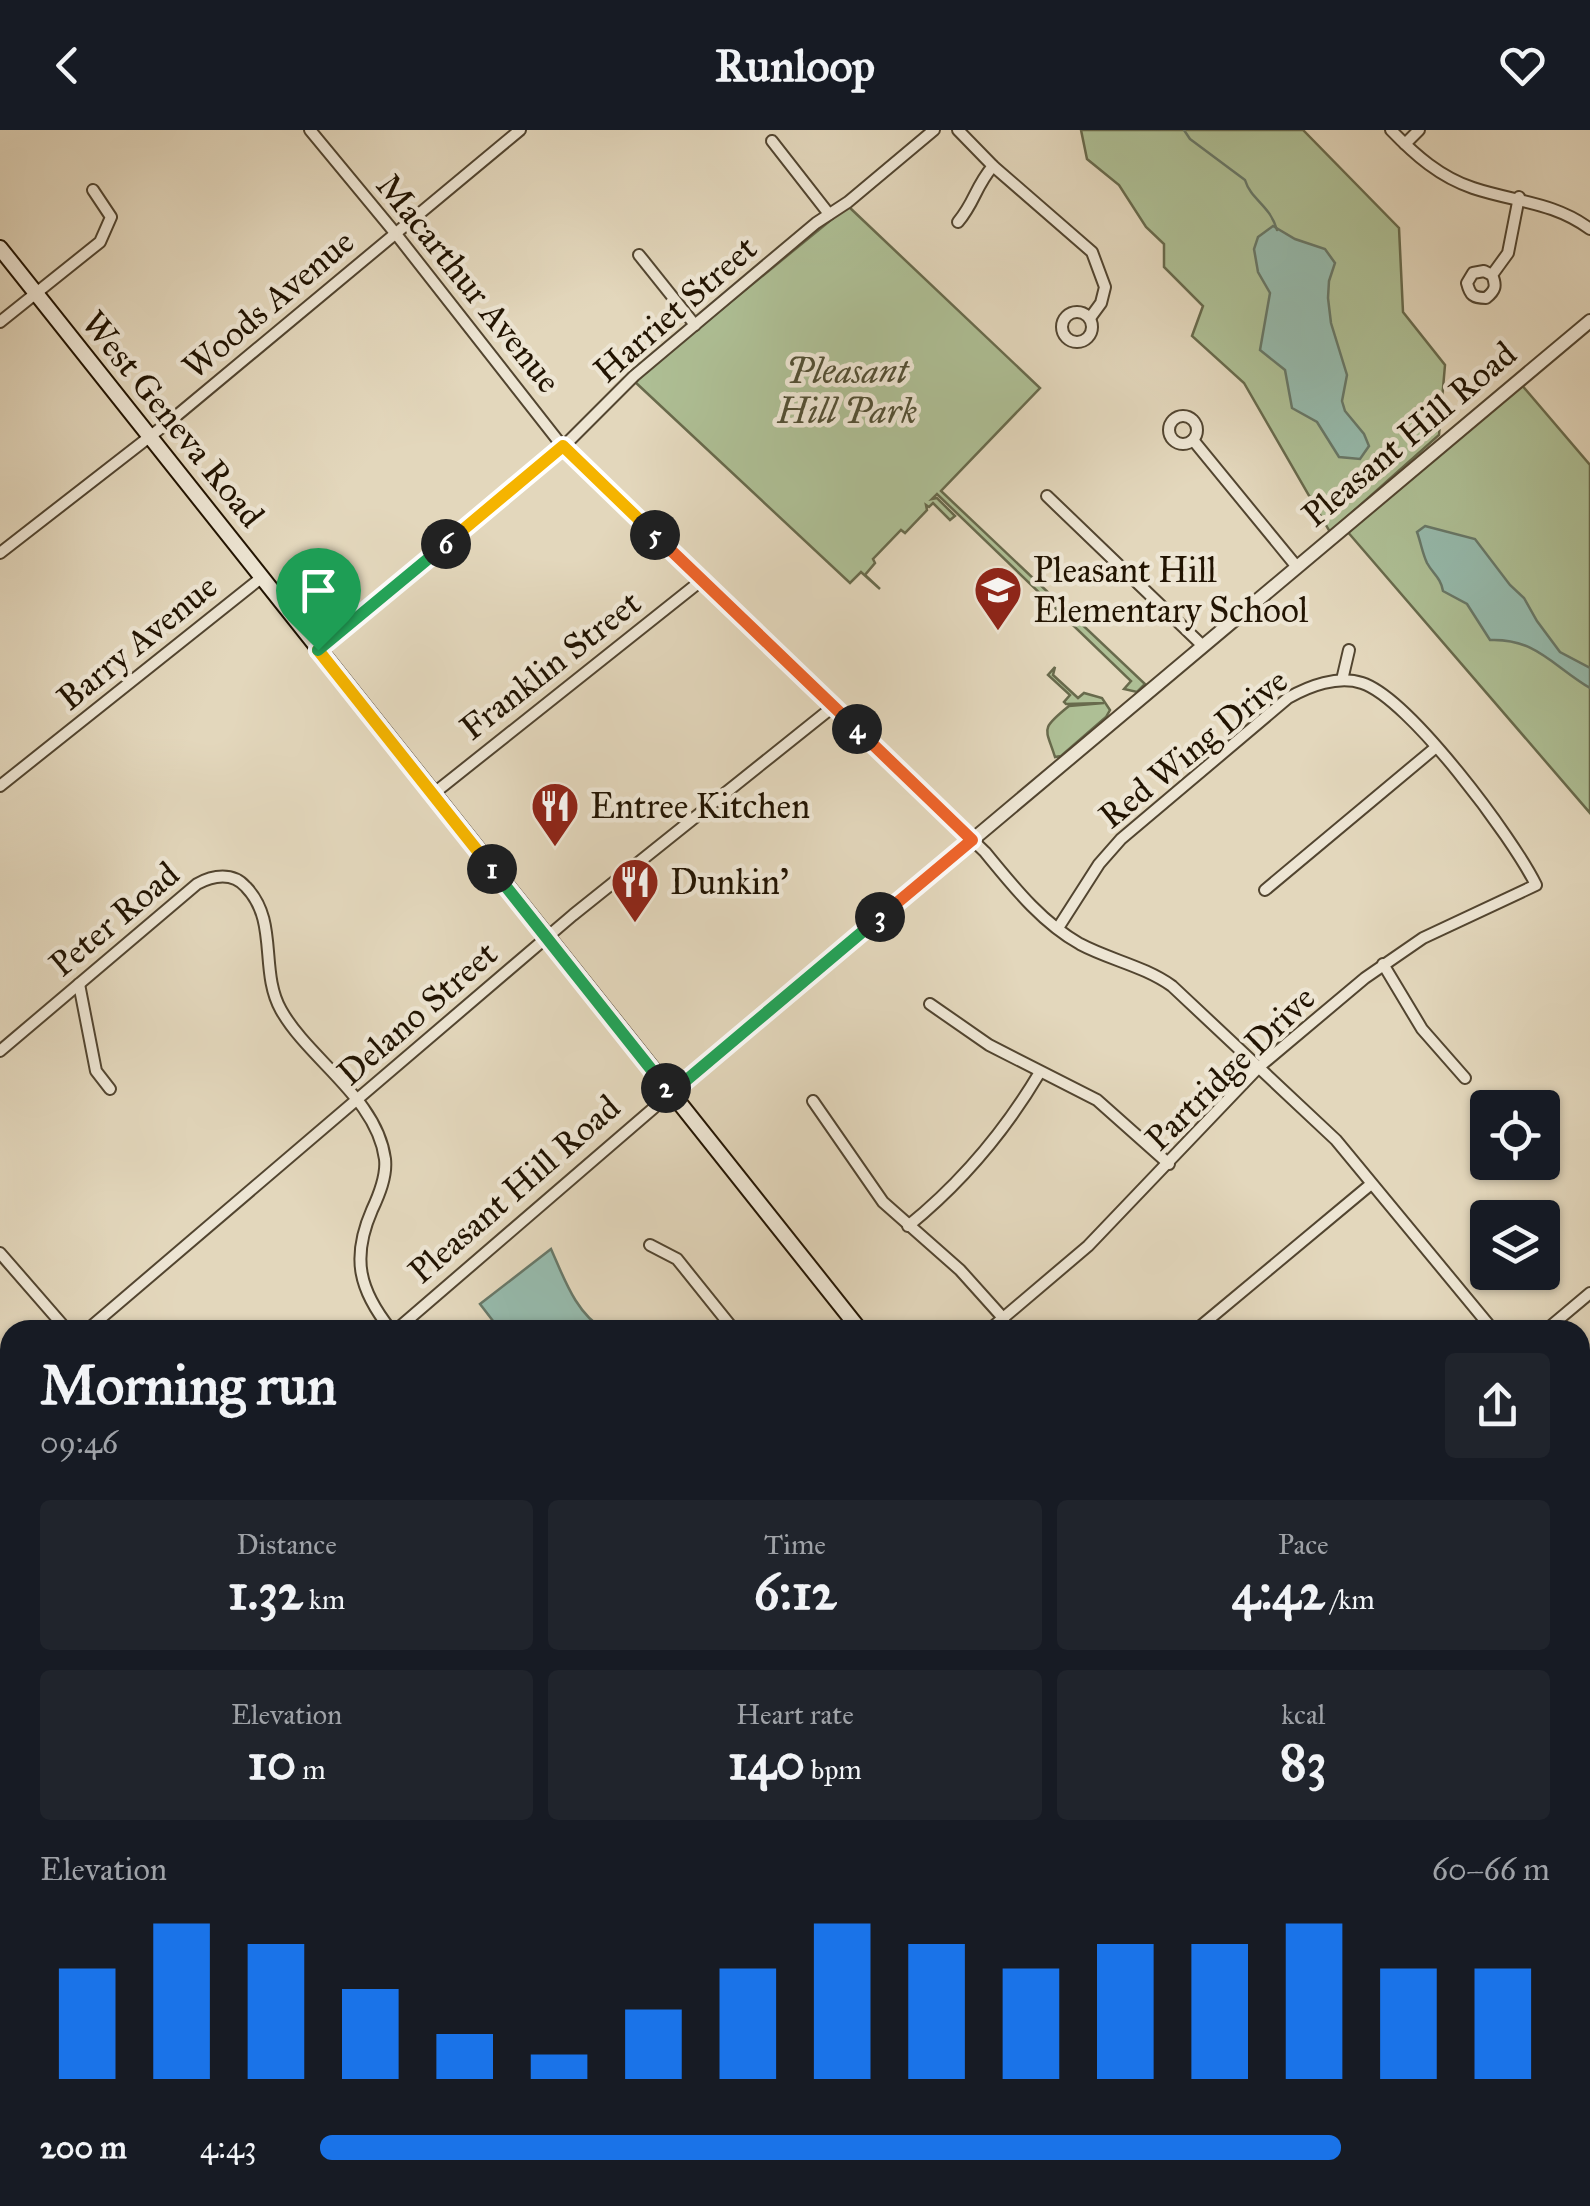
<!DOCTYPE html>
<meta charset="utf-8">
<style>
body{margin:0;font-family:"IM FELL Great Primer",serif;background:#20242c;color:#f1f3f6;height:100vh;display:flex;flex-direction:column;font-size:38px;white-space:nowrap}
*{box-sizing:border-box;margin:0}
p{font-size:32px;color:#9ea1a6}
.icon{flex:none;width:55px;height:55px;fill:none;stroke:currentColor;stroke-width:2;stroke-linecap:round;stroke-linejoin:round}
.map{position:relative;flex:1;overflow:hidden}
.panel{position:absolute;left:0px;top:1190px;width:1590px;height:888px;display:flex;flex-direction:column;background:#171b24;border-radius:30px 30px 0 0;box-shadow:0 2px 8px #0004}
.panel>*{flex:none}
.fabs{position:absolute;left:1470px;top:960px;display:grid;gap:20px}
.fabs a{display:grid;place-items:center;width:90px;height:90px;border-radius:10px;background:#171b24;box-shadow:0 2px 8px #0004;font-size:50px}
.pin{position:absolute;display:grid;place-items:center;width:85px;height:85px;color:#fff;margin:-102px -42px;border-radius:50% 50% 50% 0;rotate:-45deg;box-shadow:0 0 10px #0007}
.pin .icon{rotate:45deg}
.km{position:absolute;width:50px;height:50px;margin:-25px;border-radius:50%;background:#222;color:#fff;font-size:28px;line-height:50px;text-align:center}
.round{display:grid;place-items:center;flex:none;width:105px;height:105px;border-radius:10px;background:#20242c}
.headline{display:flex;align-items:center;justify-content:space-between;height:170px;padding:0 40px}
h1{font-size:55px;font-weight:700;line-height:75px}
.metrics{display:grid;grid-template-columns:repeat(3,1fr);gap:15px;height:170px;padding:10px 40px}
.metrics div{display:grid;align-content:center;border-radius:10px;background:#20242c;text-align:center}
.metrics b{font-size:50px;font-weight:700}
.metrics small{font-size:28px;font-weight:400}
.metrics p{font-size:28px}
.chart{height:280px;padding:20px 40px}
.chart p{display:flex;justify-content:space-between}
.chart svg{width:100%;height:180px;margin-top:10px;stroke:#1a73e8;stroke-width:6}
ul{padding:0 40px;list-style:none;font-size:32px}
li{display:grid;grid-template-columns:160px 120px 1fr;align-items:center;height:75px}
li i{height:25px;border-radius:12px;background:#1a73e8}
header{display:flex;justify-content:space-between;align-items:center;height:130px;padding:0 40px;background:#171b24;font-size:45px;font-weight:700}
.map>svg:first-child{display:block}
</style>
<header><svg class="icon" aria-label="back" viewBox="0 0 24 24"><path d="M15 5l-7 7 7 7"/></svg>Runloop<svg class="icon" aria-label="heart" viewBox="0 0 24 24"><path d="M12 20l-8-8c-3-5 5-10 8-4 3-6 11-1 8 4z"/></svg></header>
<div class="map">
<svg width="1590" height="2076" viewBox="0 0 1590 2076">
<rect width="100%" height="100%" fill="#e3d7bc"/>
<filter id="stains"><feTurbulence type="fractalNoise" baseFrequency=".002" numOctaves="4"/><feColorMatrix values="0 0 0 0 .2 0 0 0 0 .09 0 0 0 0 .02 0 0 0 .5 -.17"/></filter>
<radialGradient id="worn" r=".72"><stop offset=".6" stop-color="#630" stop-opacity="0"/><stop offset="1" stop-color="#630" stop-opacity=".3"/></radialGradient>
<g fill="#aebf95" stroke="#686a4c" stroke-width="2.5">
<polygon points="1081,0 1303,0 1399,98 1403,182 1445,235 1439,305 1330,402 1244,253 1192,206 1203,176 1164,137 1164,114 1146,97 1119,55 1087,29"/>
<polygon points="848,76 1040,258 941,361 1145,554 1137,562 1124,559 1131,551 937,364 932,369 937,368 955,386 950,390 933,373 929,377 926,375 927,380 905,403 901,400 873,429 875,433 865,445 880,459 861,442 850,453 634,251"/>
<polygon points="1520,253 1590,335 1590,683 1346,400"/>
<path d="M1055,537L1053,545L1078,568L1084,563L1102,568L1110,580L1106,587L1061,626L1055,627C1046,598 1039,600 1069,576L1104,573L1066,574L1064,572L1070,565L1048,545Z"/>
</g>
<g fill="#96baac" stroke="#687868" stroke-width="2.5">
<polygon points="1273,96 1295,109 1325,119 1335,133 1329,151 1328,168 1331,193 1347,245 1342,271 1345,281 1364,304 1369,316 1360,329 1339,327 1317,292 1292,278 1285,240 1260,220 1270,163 1258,142 1254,119 1258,107"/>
<path d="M1425,396L1475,409L1510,455L1524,468L1537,491L1560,522L1590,538V558C1553,536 1535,508 1490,510L1467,474L1443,461C1441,448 1433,444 1427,433C1422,422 1421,413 1417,402Z"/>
<path d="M551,1119C564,1148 576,1184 605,1200H500L480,1174Z"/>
</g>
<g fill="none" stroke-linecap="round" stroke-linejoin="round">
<path stroke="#687868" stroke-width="2.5" d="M1184,0L1190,9L1245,50C1251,70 1270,75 1277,100"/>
<g stroke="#524530" stroke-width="14">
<g id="minor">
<path d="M310,0L396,104L563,317L985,722C1013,756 1041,792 1080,814C1110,830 1144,836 1172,856L1336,1010L1493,1200"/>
<polyline points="958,0 993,36 1092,122 1105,157 1101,173 1090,188"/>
<path d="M1391,0C1415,25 1440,47 1473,58C1515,72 1554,72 1590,99"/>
<polyline points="772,11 829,84"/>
<polyline points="1405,14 1419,0"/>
<path d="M958,92C975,72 975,57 993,36"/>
<polyline points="639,125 695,195"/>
<path d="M1492,145C1497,156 1495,161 1486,168C1473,168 1470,165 1467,153L1473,143L1484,141L1492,145L1508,123L1519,67"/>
<circle cx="1077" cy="197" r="15"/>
<polyline points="0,192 100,112 111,87 93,60"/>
<circle cx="1183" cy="300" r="14"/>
<polyline points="1193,310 1297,437"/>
<polyline points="1047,366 1203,516"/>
<polyline points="0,423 175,287 520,0"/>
<polyline points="318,520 563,317 634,246 816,93 848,72 934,0"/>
<polyline points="1342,550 1349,520"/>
<polyline points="0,656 261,448"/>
<polyline points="433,664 702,450"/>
<polyline points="1265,760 1435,618"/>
<polyline points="1383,834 1422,899 1465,948"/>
<polyline points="79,854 96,941 110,959"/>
<polyline points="930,874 989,915 1097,970 1169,1034"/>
<path d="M0,921L197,754C213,745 233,742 246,757C279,791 259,841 281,880C309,930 377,968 385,1029C387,1046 379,1065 372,1080C351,1128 359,1160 391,1200"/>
<polyline points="813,971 883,1072 960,1140 1004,1189"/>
<path d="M908,1096C961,1053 1005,1001 1040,942"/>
<polyline points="650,1115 677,1129 734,1200"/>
<polyline points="0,1123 67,1200"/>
<polyline points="87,1200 573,785 834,576"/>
<polyline points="396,1200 670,964"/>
<path d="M989,1200L1088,1116L1259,937L1365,848L1423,808L1536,755C1513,708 1409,568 1362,553C1338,545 1309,556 1288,568L1121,709L1099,734L1058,798"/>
<polyline points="1196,1200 1370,1055"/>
<polyline points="1546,1200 1590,1163"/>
<polyline points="1580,1295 1590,1300"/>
<polyline points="0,1383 10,1395"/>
<polyline points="1580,1425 1590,1416"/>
<polyline points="0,1537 10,1528"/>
<polyline points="1580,1596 1590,1588"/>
<polyline points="0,1884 10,1894"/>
<polyline points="185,2068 194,2076"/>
<polyline points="853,2068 861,2076"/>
<polyline points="578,2076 588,2068"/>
<path d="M971,2076C1003,2066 1037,2076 1070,2068"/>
<polyline points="1330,2076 1341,2068"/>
<polyline points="1544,2076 1554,2068"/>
</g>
</g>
<g stroke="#524530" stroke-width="16">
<polyline id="tertiary" points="670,964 1590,191"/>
</g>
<g stroke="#221402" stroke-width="18">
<g id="secondary">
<polyline points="0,118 860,1200"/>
<polyline points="1580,2025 1590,2037"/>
</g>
</g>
<use href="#minor" stroke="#ede5d3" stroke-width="10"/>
<use href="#tertiary" stroke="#ede5d3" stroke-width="12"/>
<use href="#secondary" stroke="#ede5d3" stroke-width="14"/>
</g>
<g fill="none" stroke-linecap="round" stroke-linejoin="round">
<g stroke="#fff" stroke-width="20">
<polyline id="split-1" points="318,520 492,739"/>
</g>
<g stroke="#fff" stroke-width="20">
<polyline id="split-2" points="492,739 666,958"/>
</g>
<g stroke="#fff" stroke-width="20">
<polyline id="split-3" points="666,958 670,964 880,787"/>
</g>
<g stroke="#fff" stroke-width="20">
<polyline id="split-4" points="857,599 972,710 880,787"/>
</g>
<g stroke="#fff" stroke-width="20">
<polyline id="split-5" points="655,405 857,599"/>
</g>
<g stroke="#fff" stroke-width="20">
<polyline id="split-6" points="446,414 563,316 655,405"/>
</g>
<g stroke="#fff" stroke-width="20">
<polyline id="split-7" points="318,520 446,414"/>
</g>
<use href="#split-1" stroke="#f5b400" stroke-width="12"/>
<use href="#split-2" stroke="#22a559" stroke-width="12"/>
<use href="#split-3" stroke="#22a559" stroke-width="12"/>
<use href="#split-4" stroke="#f0652b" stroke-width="12"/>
<use href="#split-5" stroke="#f0652b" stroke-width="12"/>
<use href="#split-6" stroke="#f5b400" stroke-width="12"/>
<use href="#split-7" stroke="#22a559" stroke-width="12"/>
</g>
<defs>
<g id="school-pin" transform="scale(2.5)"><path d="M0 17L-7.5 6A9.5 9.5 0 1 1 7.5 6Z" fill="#8f2418" stroke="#ede5d3"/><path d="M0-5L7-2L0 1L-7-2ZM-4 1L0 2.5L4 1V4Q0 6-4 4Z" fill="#fff"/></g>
<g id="restaurant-pin" transform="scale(2.5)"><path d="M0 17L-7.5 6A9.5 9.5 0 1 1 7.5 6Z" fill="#8f2418" stroke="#ede5d3"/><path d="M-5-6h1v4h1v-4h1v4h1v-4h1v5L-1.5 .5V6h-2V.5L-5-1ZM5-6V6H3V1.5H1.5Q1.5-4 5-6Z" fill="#fff"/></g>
</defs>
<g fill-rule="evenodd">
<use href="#school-pin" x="998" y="460"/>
<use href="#restaurant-pin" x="555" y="676"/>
<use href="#restaurant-pin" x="635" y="752"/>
</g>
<g text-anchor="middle" stroke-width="9" stroke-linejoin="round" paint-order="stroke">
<g font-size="35" fill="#221402" stroke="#ede5d3">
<text transform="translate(469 153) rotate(51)" y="12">Macarthur Avenue</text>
<text transform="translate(268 174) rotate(-40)" y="12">Woods Avenue</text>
<text transform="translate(675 179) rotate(-41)" y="12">Harriet Street</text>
<text transform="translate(173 289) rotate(51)" y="12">West Geneva Road</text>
<text transform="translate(1409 304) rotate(-40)" y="12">Pleasant Hill Road</text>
<text transform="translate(137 512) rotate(-39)" y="12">Barry Avenue</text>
<text transform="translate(550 535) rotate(-38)" y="12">Franklin Street</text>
<text transform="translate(1193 618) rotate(-39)" y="12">Red Wing Drive</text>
<text transform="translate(114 789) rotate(-40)" y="12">Peter Road</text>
<text transform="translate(417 883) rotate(-41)" y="12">Delano Street</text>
<text transform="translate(1230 938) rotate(-44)" y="12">Partridge Drive</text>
<text transform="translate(514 1059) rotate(-41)" y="12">Pleasant Hill Road</text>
</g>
<g font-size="35" font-style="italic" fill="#535035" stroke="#ede5d3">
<text x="847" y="253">Pleasant<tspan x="847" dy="40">Hill Park</tspan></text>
</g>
<g font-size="35" fill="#221402" stroke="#ede5d3" text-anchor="start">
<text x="1033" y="452">Pleasant Hill<tspan x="1033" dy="40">Elementary School</tspan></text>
<text x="590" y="688">Entree Kitchen</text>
<text x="670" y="764">Dunkin'</text>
</g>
</g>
<rect width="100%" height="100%" filter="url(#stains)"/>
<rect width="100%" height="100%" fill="url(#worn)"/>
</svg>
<div class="fabs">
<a><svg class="icon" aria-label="locate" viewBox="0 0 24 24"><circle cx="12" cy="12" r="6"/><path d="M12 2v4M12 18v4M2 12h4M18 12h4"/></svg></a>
<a><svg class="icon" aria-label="layers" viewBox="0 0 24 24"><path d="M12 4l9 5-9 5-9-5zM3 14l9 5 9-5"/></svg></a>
</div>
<div class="pin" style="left:318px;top:520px;background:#1e9e55"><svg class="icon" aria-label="arrive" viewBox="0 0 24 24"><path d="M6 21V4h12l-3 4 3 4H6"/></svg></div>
<b class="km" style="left:492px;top:739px">1</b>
<b class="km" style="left:666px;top:958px">2</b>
<b class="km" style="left:880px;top:787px">3</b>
<b class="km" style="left:857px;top:599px">4</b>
<b class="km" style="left:655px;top:405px">5</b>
<b class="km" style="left:446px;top:414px">6</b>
<section class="panel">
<div class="headline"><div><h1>Morning run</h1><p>09:46</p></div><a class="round"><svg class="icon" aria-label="share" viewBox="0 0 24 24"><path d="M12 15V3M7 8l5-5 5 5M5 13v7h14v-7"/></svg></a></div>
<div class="metrics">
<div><p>Distance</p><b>1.32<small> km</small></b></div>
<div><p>Time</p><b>6:12</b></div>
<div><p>Pace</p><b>4:42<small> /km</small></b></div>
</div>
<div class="metrics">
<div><p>Elevation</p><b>10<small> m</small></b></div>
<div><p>Heart rate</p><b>140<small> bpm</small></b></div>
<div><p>kcal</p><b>83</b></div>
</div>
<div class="chart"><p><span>Elevation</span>60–66 m</p>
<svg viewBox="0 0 160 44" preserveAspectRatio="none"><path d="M5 44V17M15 44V6M25 44V11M35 44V22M45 44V33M55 44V38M65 44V27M75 44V17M85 44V6M95 44V11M105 44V17M115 44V11M125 44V11M135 44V6M145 44V17M155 44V17"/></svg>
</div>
<ul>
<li><b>200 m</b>4:43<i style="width:83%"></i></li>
</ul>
</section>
</div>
